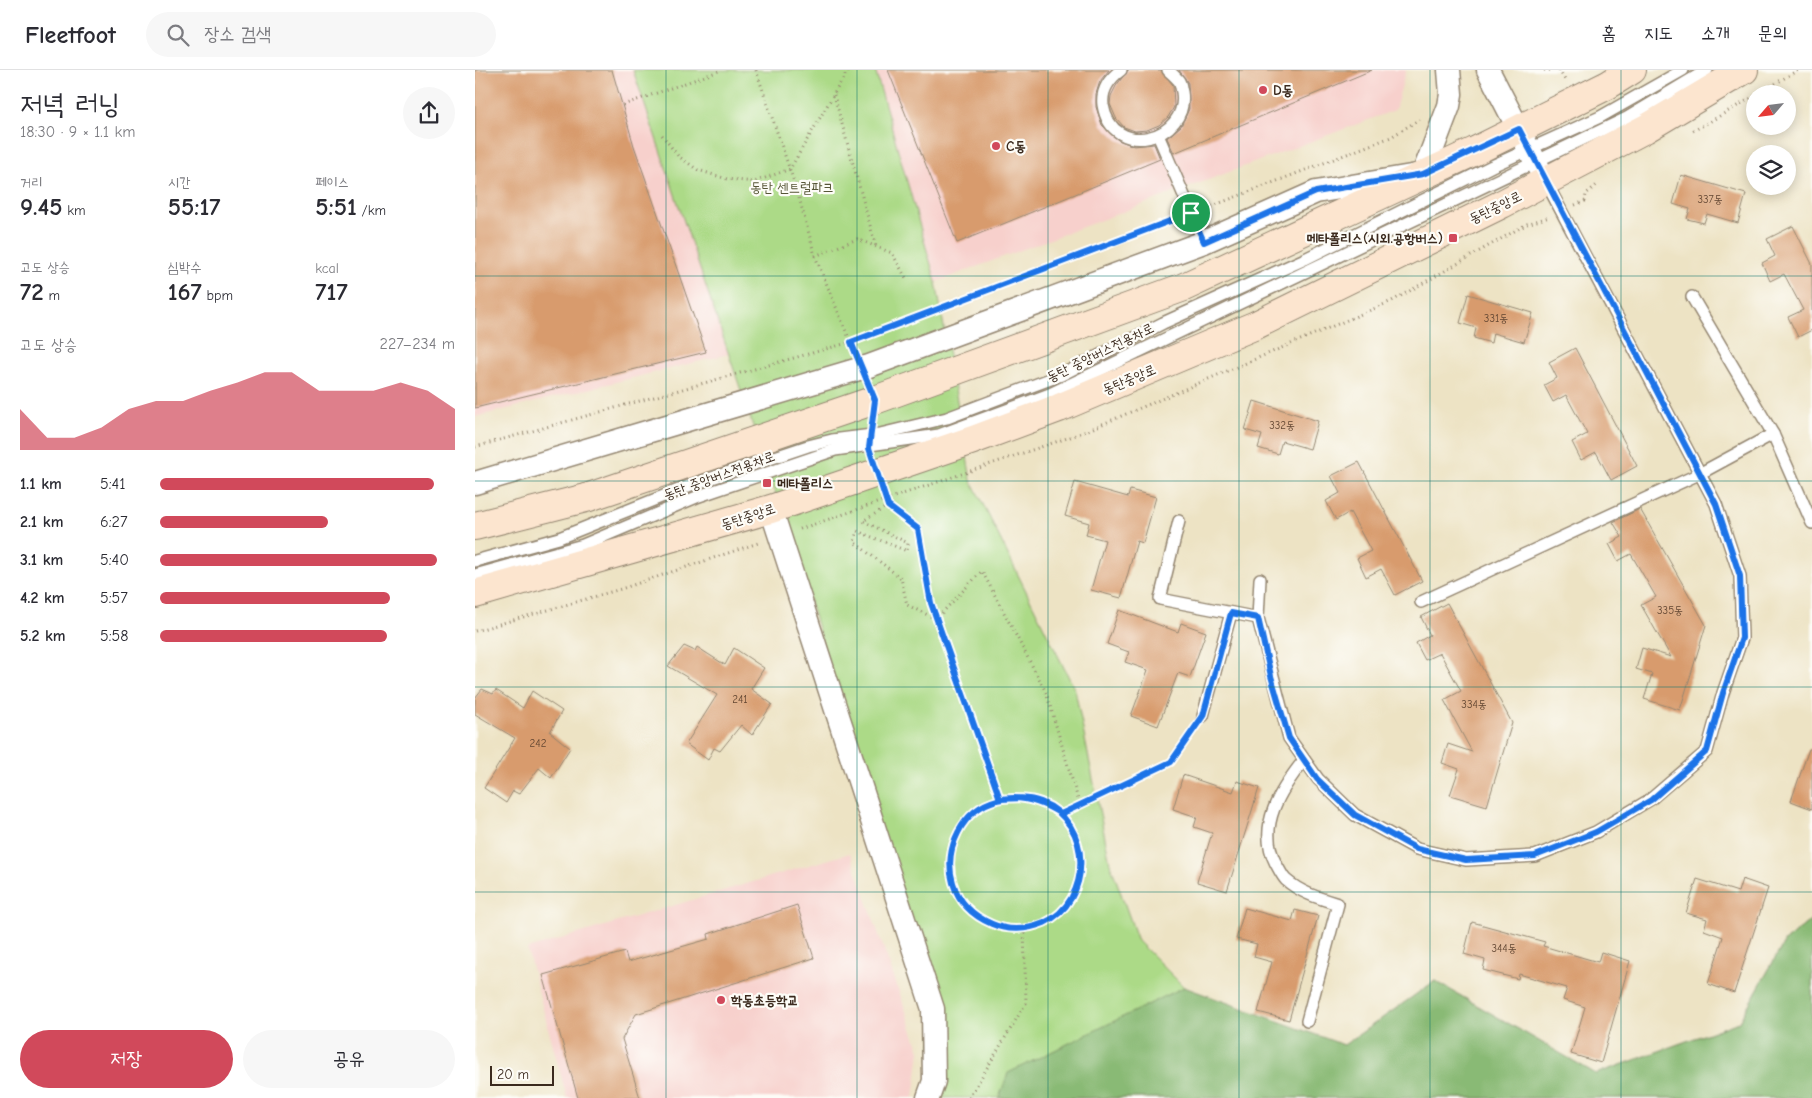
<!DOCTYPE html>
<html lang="ko">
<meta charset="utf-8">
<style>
body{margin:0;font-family:"Comic Neue","Poor Story",sans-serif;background:#f7f7f7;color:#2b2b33;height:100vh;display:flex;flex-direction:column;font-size:19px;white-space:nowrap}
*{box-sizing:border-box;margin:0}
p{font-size:16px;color:#7c7c81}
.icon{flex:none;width:28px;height:28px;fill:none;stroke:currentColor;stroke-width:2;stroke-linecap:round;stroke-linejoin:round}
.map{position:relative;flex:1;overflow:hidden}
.panel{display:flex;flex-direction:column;background:#fff;width:475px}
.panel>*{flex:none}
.needle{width:32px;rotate:242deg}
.fabs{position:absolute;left:1271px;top:15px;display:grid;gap:10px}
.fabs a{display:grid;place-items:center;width:50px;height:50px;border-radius:50%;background:#fff;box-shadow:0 2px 12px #0003;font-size:25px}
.scale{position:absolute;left:15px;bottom:12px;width:64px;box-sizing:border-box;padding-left:5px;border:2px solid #3b2a1e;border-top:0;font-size:14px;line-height:18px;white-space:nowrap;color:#3b2a1e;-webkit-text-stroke:4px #fdfcf7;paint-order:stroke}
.pin{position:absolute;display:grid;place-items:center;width:42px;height:42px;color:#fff;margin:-21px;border:2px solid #fff;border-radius:50%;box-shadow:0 1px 5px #0007}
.round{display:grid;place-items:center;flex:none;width:52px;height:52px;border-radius:26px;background:#f7f7f7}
.head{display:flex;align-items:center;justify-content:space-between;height:85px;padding:0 20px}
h1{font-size:28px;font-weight:600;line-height:38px}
.figures{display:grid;grid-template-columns:repeat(3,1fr);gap:8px;height:85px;padding:5px 20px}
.figures div{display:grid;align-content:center}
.figures b{font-size:25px;font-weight:600}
.figures small{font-size:14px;font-weight:400}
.figures p{font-size:14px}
.chart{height:140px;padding:10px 20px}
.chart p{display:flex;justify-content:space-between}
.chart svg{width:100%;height:90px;margin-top:5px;fill:#d1495b;opacity:.7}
.action{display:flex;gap:10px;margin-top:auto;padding:10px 20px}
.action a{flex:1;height:58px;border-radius:30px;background:#d1495b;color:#fff;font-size:20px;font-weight:600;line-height:58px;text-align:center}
.action a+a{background:#f7f7f7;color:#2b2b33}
ul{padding:0 20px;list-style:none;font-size:16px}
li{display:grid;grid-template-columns:80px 60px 1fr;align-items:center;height:38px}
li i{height:12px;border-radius:6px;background:#d1495b}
header{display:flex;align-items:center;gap:30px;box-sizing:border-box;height:70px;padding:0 25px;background:#fff;border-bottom:1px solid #e1e1e2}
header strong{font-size:24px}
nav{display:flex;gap:28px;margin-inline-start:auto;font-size:18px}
.search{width:350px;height:45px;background:#f7f7f7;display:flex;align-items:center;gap:12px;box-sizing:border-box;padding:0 18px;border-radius:28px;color:#7c7c81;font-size:19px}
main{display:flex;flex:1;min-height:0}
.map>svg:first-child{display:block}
</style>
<header>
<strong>Fleetfoot</strong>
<div class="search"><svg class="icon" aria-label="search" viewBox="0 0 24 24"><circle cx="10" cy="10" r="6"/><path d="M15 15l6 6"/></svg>장소 검색</div>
<nav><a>홈</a><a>지도</a><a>소개</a><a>문의</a></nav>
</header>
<main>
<section class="panel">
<div class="head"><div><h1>저녁 러닝</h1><p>18:30 · 9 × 1.1 km</p></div><a class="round"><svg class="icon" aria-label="share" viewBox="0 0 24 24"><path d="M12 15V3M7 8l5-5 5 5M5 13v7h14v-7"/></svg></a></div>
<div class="figures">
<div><p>거리</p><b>9.45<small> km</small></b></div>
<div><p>시간</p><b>55:17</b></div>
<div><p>페이스</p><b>5:51<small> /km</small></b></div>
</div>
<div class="figures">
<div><p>고도 상승</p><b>72<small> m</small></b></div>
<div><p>심박수</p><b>167<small> bpm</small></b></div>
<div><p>kcal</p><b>717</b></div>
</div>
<div class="chart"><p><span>고도 상승</span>227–234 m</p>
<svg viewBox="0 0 160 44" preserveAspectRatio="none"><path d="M0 44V24L10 38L20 38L30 33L40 24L50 20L60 20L70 15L80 11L90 6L100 6L110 15L120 15L130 15L140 11L150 15L160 24V44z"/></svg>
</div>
<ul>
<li><b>1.1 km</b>5:41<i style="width:93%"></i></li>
<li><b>2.1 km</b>6:27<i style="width:57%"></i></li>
<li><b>3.1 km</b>5:40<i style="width:94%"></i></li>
<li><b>4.2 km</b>5:57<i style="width:78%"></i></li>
<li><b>5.2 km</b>5:58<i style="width:77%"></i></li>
</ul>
<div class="action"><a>저장</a><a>공유</a></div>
</section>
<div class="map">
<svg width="1337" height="1028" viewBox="0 0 1337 1028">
<rect width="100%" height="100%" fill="#fdfcf7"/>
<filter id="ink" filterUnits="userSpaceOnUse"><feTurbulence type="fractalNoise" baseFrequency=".02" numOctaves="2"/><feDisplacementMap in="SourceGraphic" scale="10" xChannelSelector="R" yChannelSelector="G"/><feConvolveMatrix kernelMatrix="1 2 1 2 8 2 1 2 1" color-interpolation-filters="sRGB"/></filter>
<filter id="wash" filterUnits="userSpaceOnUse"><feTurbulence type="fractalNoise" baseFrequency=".0096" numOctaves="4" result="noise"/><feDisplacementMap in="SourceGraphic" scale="20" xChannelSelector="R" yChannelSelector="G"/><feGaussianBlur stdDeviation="1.12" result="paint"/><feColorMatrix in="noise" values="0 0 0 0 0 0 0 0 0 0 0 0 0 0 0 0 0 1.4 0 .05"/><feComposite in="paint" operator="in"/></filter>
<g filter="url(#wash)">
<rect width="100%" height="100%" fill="#ede3c4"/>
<g fill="#f7d0cc">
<polygon points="0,0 931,0 920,40 461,212 278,278 0,347"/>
<polygon points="375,783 445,981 439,1028 92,1028 52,879"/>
</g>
<polygon fill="#acda87" stroke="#748252" points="158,0 400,0 461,212 496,410 600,620 635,793 663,871 722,930 869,975 960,911 1121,1004 1264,952 1310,871 1337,849 1337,1028 453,1028 458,939 315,466"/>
<polygon fill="#89ba74" stroke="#627249" points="1337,849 1337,1028 524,1028 533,1003 709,917 869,975 960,911 1121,1004 1264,952 1310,871"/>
<g id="blocks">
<g fill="#d89b6d">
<polygon points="0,0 137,0 159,76 231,282 0,338"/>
<polygon points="413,0 634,0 625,11 621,24 621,37 627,55 643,70 659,76 679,74 685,89 482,173"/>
<polygon points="653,0 686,0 698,15 699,37 693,47 684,55 672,60 660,61 649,57 641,48 635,34 636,26 641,16"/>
<polygon points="704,0 897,0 699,83 692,68 706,56 714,39 713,13"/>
<polygon points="1206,105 1271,124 1263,153 1232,144 1229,153 1212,149 1215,139 1198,134"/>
<polygon points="1318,156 1337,194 1337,260 1323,267 1313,247 1328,240 1309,204 1295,211 1287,193 1300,186 1292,169"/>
<polygon points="993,224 1058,243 1049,272 1018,263 1016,273 999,268 1001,258 985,253"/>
<polygon points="1100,278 1162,396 1136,410 1121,382 1106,390 1097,372 1112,364 1091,325 1078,332 1069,315 1082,308 1074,292"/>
<polygon points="779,331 843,351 835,379 807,371 803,384 783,378 787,365 770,360"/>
<polygon points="884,392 947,511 920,525 906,499 891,507 882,488 896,481 875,442 861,450 851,431 865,423 856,406"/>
<polygon points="600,412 653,427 655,420 681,427 668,473 662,471 646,528 616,520 630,470 611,465 614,453 590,446"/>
<polygon points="1165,439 1231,555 1205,640 1169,629 1177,604 1161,599 1167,578 1196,587 1166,535 1181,527 1156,484 1143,491 1134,474 1147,467 1138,452"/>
<polygon points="972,533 1037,653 1012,736 975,725 984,699 967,693 973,674 997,682 969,630 986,621 965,583 950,590 941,573 955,565 946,547"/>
<polygon points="644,540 703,562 706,553 731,562 715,607 703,603 683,656 656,646 673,600 650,592 654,582 632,574"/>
<polygon points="209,576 220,581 222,577 250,595 259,578 289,598 276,619 297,634 277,665 266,655 245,681 239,678 233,690 211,674 242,625 193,596"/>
<polygon points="7,619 18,624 21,620 48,638 57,621 87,641 75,662 95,678 76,708 64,698 44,724 38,721 31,733 9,718 40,668 0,644 0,628"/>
<polygon points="1334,679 1337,679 1337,739 1316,731"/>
<polygon points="708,705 758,722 762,711 784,718 752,821 722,812 737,763 719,757 722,747 698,739"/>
<polygon points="1222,809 1263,822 1267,809 1293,818 1259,923 1233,914 1248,867 1229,860 1232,849 1211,843"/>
<polygon points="322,835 339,888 161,944 147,969 165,1028 103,1028 68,905 150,882 153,892 234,869 233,864"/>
<polygon points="770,838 817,851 820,840 843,846 814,950 783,942 797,892 779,887 782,874 761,869"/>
<polygon points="997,852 1070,872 1068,876 1123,892 1126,882 1155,891 1126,993 1096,984 1110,937 1088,930 1092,918 1044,904 1043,909 1008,900 1010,890 989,884"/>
</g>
</g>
</g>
<g filter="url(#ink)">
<use href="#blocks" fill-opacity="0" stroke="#948671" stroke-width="1"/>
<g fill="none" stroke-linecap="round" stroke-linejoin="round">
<g stroke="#948671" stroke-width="14">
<g id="lane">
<path d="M646,0C634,9 626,20 628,35C637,91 715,70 707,22C706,19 706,14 704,11C701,7 697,4 693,0"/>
<polyline points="683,65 729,172"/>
<polyline points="1298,364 1337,453"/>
<polyline points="704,451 685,529 783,548"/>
<polyline points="0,491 84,468 216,415 333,376 357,370 405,364 472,348 586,305 688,253 830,189 1017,96 1125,47 1208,0"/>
<polyline points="0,505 108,475 224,426 360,380 464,365 575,324 1152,48 1232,0"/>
<polyline points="785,509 783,548 814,668 843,709 880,745 942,779 991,790 1060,786 1121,762 1176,729 1232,681 1248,623 1267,568 1265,506 1241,434 1071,112"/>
<polyline points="946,532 1224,404 1298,364 1217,227"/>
<polyline points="728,646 756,543"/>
<path d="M829,690C806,719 781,756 801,794C804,799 807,806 811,810C826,823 844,828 863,834L832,951"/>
</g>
</g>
<g stroke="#948671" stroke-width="25">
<g id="street">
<polyline points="1013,0 1071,112"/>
<polyline points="0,413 394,296 729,172 841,122 948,104 974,36 976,24 974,0"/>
<polyline points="296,439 458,939 459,1011 453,1028"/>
</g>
</g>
<g stroke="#948671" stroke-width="30">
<g id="secondary">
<polyline points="0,456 111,428 400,330 709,217 1000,81 1133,15 1157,0"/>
<polyline points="0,524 296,439 498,370 584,338 781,255 1027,134 1170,59 1269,0"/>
</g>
</g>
<g stroke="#948671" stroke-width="3" stroke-dasharray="1 4" stroke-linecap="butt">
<polyline points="281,0 323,124 340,186 378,278"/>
<polyline points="1069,0 1079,0"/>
<polyline points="1084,0 1090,10"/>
<polyline points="1283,24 1323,0"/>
<polyline points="359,25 401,177"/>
<polyline points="148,35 247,0"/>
<polyline points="1218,61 1280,26"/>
<polyline points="187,65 203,86 223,100 252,109 279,112 315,99 373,0"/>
<polyline points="1100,135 1110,131 1111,124 1123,114"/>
<polyline points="732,138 916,67 945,49"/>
<polyline points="340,186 382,169 417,183 431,208"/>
<polyline points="0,377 376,272 703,149"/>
<polyline points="409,424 413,436 443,459 456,533 525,729"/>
<polyline points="413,436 388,451 433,473 432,481 382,461 379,472 426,508 432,535 461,549 507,501 571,622 605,736"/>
<polyline points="325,459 604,364 917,231 1052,154 1074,147"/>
<polyline points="0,561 146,519 286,472"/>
<circle cx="541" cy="793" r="66"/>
<polyline points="585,745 697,692 719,659"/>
<polyline points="494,1028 551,933 549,859"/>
</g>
<use href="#lane" stroke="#fff" stroke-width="11"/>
<use href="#street" stroke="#fff" stroke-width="22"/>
<use href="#secondary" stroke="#fce5cf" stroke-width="28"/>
</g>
</g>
<g fill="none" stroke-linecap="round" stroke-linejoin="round" filter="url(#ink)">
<g stroke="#fff" stroke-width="10">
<path id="route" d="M716,143L376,272L400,330L394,378L413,436L443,459L456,533L525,729C540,728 553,727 566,732C618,752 618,831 569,853C552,860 533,861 517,854C431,818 490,682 586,744L696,692L728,646L756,543L783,548L796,606L814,668L842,709L880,745L942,779L991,790L1060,786L1121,762L1176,730L1232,681L1248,623L1267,568L1265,506L1241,434L1044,59L948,104L841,122L729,172L716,143"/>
</g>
<use href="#route" stroke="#1a73e8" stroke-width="6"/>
</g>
<path fill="none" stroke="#0f766e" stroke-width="1" stroke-opacity="0.55" d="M191,0V1028M382,0V1028M573,0V1028M764,0V1028M955,0V1028M1146,0V1028M0,206H1337M0,411H1337M0,617H1337M0,822H1337"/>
<g fill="#d1495b" stroke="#fdfcf7" stroke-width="2">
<circle cx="788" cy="20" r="5"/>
<circle cx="521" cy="76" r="5"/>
<rect x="973" y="163" width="10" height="10" rx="2.5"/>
<rect x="287" y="408" width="10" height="10" rx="2.5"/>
<circle cx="246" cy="930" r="5"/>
</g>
<g text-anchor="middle" stroke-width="4.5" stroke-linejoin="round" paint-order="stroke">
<g font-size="11" fill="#624632">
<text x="1235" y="133">337동</text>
<text x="1021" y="252">331동</text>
<text x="807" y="359">332동</text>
<text x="1195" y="544">335동</text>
<text x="265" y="633">241</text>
<text x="999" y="638">334동</text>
<text x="63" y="677">242</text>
<text x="1029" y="882">344동</text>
</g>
<g font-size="14" font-weight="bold" fill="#3b2a1e" stroke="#fdfcf7" text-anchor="start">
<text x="798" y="25">D동</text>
<text x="531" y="81">C동</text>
<text x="968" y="173" text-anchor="end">메타폴리스(시외.공항버스)</text>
<text x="302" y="418">메타폴리스</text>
<text x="256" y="935">학동초등학교</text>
</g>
<g font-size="14" fill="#575638" stroke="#fdfcf7">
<text x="317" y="122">동탄 센트럴파크</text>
</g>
<g font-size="14" fill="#3b2a1e" stroke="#fdfcf7">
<text transform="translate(1020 137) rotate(-26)" y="5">동탄중앙로</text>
<text transform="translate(625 282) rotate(-26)" y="5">동탄 중앙버스전용차로</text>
<text transform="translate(654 309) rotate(-23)" y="5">동탄중앙로</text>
<text transform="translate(244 405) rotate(-20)" y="5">동탄 중앙버스전용차로</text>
<text transform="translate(273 446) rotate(-18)" y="5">동탄중앙로</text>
</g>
</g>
</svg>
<div class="fabs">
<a><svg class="needle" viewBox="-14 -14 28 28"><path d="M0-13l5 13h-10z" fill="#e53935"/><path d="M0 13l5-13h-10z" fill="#7c7c81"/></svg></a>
<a><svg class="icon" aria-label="layers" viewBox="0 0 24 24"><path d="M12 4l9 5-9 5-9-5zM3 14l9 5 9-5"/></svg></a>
</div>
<div class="scale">20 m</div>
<div class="pin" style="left:716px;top:143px;background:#1e9e55"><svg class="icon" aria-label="arrive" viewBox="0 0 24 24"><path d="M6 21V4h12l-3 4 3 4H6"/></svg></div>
</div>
</main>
